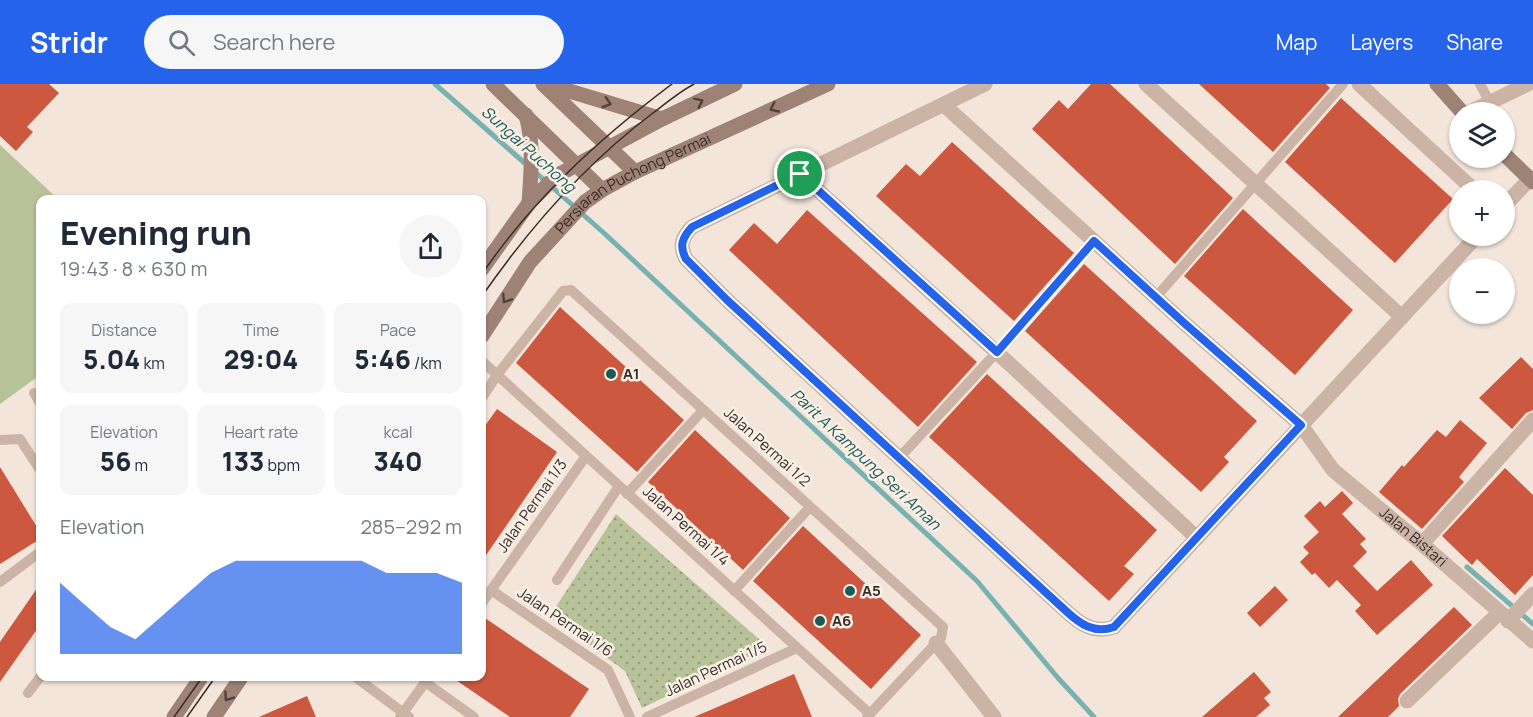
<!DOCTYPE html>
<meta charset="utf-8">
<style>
body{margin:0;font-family:Manrope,sans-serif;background:#f6f6f7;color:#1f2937;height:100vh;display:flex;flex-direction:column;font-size:22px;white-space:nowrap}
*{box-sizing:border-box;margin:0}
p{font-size:20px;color:#747a83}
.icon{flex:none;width:33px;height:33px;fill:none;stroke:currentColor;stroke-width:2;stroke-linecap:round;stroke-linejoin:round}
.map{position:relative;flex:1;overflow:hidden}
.panel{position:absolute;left:36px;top:111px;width:450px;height:486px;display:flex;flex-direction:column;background:#fff;border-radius:12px;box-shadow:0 2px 4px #0004}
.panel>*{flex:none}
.tools{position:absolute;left:1449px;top:18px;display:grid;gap:12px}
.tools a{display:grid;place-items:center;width:66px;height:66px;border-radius:50%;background:#fff;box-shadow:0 2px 4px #0004;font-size:30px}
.pin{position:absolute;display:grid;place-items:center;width:51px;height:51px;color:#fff;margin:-26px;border:3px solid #fff;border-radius:50%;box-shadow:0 2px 6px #0007}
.round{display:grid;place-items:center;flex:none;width:63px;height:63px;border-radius:32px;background:#f6f6f7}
.head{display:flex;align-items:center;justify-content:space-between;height:102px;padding:0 24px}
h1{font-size:33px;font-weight:800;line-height:45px}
.stats{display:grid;grid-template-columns:repeat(3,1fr);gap:9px;height:102px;padding:6px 24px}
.stats div{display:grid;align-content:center;border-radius:12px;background:#f6f6f7;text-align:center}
.stats b{font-size:26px;font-weight:800}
.stats small{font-size:16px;font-weight:400}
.stats p{font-size:16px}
.chart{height:168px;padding:12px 24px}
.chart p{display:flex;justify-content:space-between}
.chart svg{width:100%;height:108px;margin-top:6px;fill:#2563eb;opacity:.7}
header{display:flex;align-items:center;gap:36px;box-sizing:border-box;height:84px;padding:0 30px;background:#2563eb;color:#fff}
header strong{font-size:28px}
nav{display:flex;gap:33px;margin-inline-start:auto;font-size:21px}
.search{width:420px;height:54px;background:#f6f6f7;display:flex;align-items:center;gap:15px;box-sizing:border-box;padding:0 21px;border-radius:33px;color:#747a83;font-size:22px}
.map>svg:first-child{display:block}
</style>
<header>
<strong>Stridr</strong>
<div class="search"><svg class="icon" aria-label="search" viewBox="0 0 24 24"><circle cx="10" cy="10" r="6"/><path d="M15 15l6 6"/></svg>Search here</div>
<nav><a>Map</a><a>Layers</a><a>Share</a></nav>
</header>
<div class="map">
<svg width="1533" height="633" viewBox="0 0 1533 633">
<defs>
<pattern id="park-dots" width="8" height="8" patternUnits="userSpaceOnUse" patternTransform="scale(1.5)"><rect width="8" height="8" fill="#b7c299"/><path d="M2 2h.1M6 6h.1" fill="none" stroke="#969e7d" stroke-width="1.8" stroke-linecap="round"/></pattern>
</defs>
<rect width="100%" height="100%" fill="#f3e5da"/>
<polygon fill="#b7c299" points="0,61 58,115 40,116 40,291 0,320"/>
<polygon fill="url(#park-dots)" points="616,430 768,563 642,624 625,587 550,532"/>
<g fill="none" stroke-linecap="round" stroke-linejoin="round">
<g stroke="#77b1b0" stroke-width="5">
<polyline points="435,0 528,82"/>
<polyline points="535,88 605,150 977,497 1058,594 1094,633"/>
<polyline points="1467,483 1533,540"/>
</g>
</g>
<g fill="#cc583f">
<polygon points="0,0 49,0 59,9 27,43 33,48 16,67 0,52"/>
<polygon points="1091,0 1110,0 1233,114 1175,180 1032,45 1059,16 1068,25"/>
<polygon points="1199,0 1326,0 1330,4 1273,68"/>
<polygon points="1341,14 1453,115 1395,179 1285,78"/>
<polygon points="952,58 1074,169 1014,237 876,112 906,80 920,92"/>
<polygon points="1243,125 1353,226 1295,291 1184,192"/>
<polygon points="807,126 977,278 918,343 729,166 754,139 777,160"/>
<polygon points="1084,180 1257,337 1224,373 1229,378 1201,408 1025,247"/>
<polygon points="560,223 684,336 637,388 516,279"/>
<polygon points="1521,273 1533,285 1533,326 1526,329 1512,345 1479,314"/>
<polygon points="987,290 1157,446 1124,482 1134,490 1109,517 929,353"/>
<polygon points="497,325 557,368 482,477 482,346"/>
<polygon points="1460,336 1487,359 1459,393 1464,398 1422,445 1379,408 1402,381 1404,383 1437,346 1446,353"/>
<polygon points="695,346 790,434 743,486 648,398"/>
<polygon points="0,383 40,448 40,455 0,480"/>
<polygon points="1505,384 1533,411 1533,491 1515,511 1477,475 1472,481 1442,452"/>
<polygon points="1342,407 1353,419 1342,430 1366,455 1360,460 1367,468 1353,482 1377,507 1411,476 1433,501 1377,551 1355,527 1361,521 1337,496 1329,504 1315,489 1312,491 1300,478 1309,469 1303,463 1319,448 1304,432 1320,417 1325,423"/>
<polygon points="803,442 921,551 871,605 753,497"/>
<polygon points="40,500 40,541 0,598 0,558"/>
<polygon points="1275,502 1288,516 1260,543 1247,529"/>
<polygon points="1454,523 1472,541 1400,610 1398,615 1399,622 1388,633 1338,633"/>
<polygon points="482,532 589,605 570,633 510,633 450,592 482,592"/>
<polygon points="1254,588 1271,608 1264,614 1270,621 1256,633 1202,633"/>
<polygon points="794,590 812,633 694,633"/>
<polygon points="307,612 316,633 259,633"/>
</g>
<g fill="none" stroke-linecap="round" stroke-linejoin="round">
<g stroke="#cbb4a5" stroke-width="10">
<polyline points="1480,0 1490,19"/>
<polyline points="1156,213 1343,0"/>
<polyline points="482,277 870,630"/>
<polyline points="34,309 40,319"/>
<polyline points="482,314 497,291 563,207 571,206 943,543 941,554 867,633"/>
<polyline points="0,356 20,355 40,386"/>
<polyline points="900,373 997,268 1094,157"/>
<polyline points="627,410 703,326"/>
<polyline points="557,496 619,402"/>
<polyline points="0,498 40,468"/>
<polyline points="491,506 608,586 630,633"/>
<polyline points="734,507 810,423"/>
<polyline points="482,519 586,372"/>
<polyline points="354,592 409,633"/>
<polyline points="425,598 474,633"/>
<polyline points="28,609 41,592"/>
<polyline points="400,633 429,593"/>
<polyline points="647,633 797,564"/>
</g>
<g stroke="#cbb4a5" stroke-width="15">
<path d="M985,0L692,143C682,153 679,162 686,175L727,216L1066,527C1080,540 1094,550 1114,543L1477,152"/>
<polyline points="1146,0 1402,233"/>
<polyline points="1359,0 1474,106"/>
<path id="s1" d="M944,21L1183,238L1301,341L1333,386L1422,460L1533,557"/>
<polyline points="1470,28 1528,0"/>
<polyline points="800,90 1014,284 1197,454"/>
<polyline points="1504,122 1530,95"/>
<polyline points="1422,460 1533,336"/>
<polyline points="1508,537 1533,510"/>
<polyline points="936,559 994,633"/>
<polyline points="1407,617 1499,529"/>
</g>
<g stroke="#9f8276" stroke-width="15">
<polyline points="493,0 602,106"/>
<polyline points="543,0 635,88"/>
<polyline points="554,0 566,6 662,35"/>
<polyline points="1437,0 1462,28"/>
<path d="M526,31C534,60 531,89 529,119"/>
<polyline points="1504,70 1533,98"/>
<polyline points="482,185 529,119 556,92 662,35 735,0"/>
<path id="s2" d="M482,252L530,178L585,118L602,106L635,88L828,0"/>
<polyline points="174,633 202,592"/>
<polyline points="214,633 242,592"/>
</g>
<g stroke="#372b27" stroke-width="1.5">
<path d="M482,190C533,115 599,55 672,0"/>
<path d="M482,212C530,143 585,80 653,29C666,19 679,8 694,0"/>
<polyline points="174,633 203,592"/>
<polyline points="187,633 216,592"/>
</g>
</g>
<defs><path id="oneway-chevron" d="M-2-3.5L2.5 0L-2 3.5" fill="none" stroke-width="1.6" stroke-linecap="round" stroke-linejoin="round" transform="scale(1.5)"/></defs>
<g stroke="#51413b">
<use href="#oneway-chevron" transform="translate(699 18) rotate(-26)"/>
<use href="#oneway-chevron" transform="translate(607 19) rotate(17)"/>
<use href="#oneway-chevron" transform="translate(774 24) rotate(155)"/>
<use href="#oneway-chevron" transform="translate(506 215) rotate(123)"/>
<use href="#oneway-chevron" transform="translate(228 613) rotate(125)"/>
</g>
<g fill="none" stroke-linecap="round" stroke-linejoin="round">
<g stroke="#fff" stroke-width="12">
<path id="route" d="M800,90L997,268L1094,157L1183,238L1301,341L1114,543C1094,550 1080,540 1066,527L727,216L686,175C679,162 682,154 692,143Z"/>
</g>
<use href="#route" stroke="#2563eb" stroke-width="8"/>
</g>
<g fill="#1a5a5a" stroke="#faf0e6" stroke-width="2">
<circle cx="611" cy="290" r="6"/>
<circle cx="850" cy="507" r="6"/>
<circle cx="820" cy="537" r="6"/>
</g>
<g text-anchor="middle" stroke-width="5" stroke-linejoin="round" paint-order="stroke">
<g font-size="15" fill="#372b27" stroke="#faf0e6">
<text dy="5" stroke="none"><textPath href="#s2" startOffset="220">Persiaran Puchong Permai</textPath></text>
<text transform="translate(767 363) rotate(42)" y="5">Jalan Permai 1/2</text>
<text transform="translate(532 422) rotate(-55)" y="5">Jalan Permai 1/3</text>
<text transform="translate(686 442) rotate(42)" y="5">Jalan Permai 1/4</text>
<text dy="5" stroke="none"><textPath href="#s1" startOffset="639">Jalan Bistari</textPath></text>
<text transform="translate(565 538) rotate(34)" y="5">Jalan Permai 1/6</text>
<text transform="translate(716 585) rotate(-25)" y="5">Jalan Permai 1/5</text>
</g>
<g font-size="15" font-weight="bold" fill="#372b27" stroke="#faf0e6" text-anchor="start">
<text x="623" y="295">A1</text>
<text x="862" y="512">A5</text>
<text x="832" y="542">A6</text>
</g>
<g font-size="16" font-style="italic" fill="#1a5a5a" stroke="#faf0e6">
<text transform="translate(529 65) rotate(42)" y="6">Sungai Puchong</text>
<text transform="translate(866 375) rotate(43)" y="6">Parit A Kampung Seri Aman</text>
</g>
</g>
</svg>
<div class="tools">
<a><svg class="icon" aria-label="layers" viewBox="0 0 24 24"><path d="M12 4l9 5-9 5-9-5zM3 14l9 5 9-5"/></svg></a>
<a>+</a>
<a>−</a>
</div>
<div class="pin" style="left:800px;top:90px;background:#1e9e55"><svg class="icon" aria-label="arrive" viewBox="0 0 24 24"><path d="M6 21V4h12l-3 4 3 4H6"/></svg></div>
<section class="panel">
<div class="head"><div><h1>Evening run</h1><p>19:43 · 8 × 630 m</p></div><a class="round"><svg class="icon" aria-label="share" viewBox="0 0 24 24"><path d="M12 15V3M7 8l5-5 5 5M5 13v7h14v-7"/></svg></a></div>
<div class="stats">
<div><p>Distance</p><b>5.04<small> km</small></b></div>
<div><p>Time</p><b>29:04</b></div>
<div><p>Pace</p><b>5:46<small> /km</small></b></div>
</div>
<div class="stats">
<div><p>Elevation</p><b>56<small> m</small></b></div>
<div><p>Heart rate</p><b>133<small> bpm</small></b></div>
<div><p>kcal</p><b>340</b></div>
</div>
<div class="chart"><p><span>Elevation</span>285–292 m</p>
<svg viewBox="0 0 160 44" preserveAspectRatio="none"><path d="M0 44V15L10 24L20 33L30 38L40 29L50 20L60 11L70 6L80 6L90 6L100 6L110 6L120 6L130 11L140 11L150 11L160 15V44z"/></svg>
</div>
</section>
</div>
